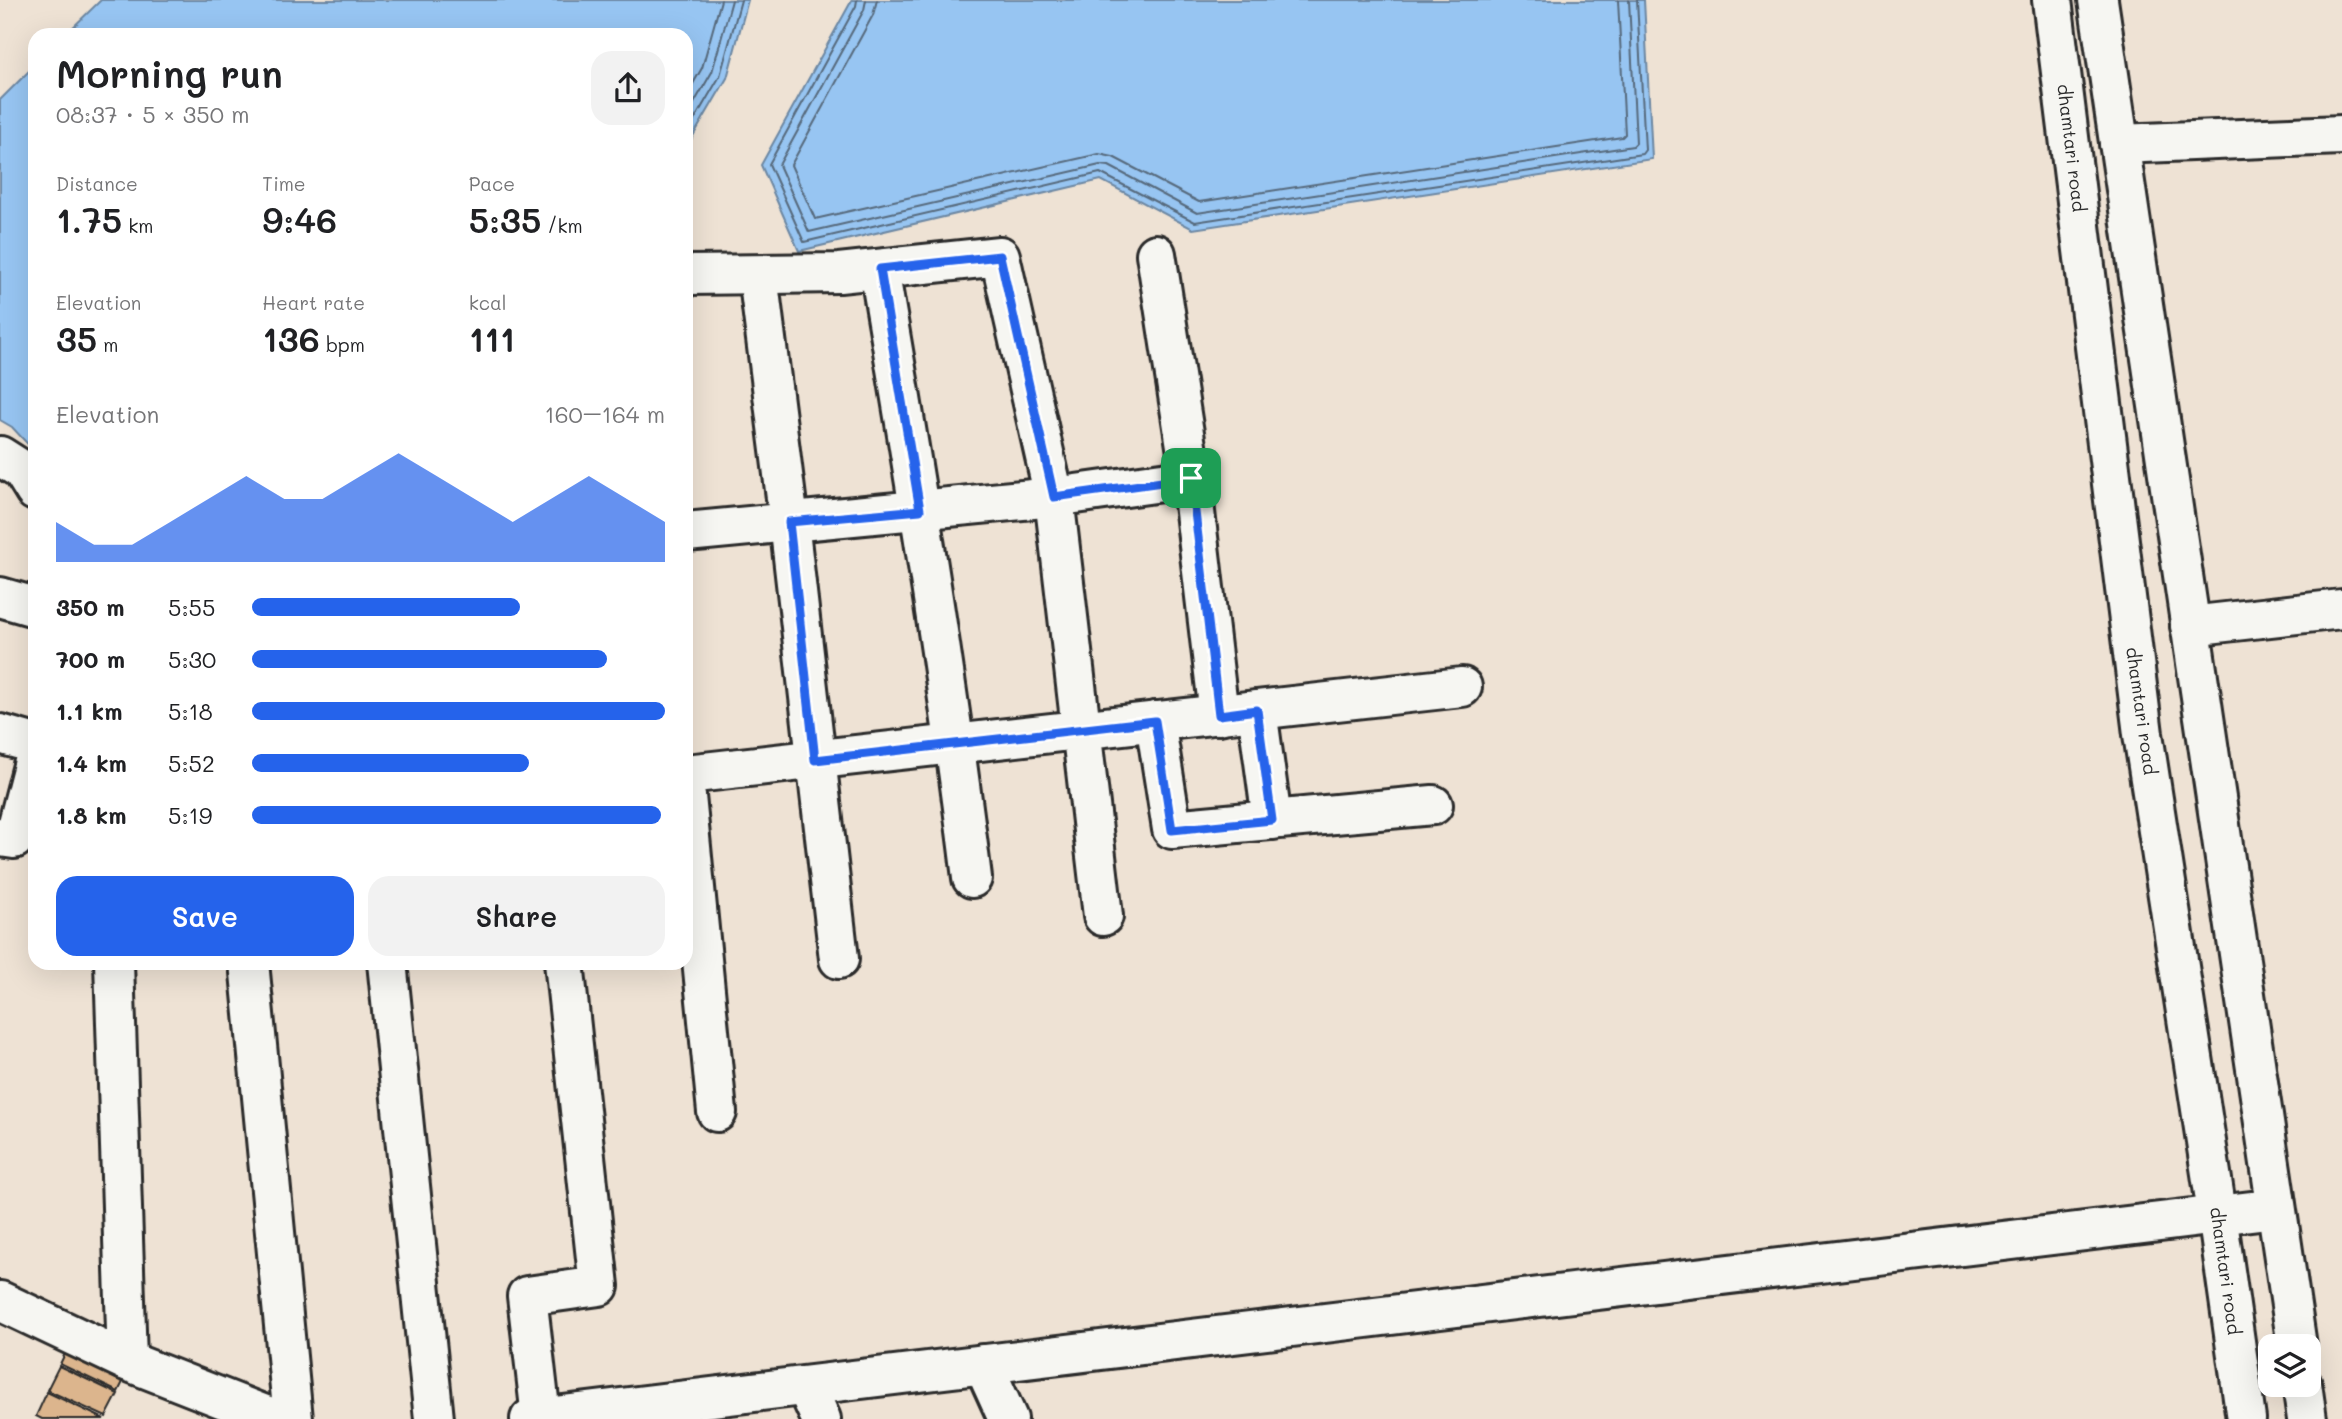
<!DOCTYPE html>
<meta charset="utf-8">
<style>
body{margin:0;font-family:Mali,sans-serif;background:#f2f2f2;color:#202124;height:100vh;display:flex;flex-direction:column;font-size:26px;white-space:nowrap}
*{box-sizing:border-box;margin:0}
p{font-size:23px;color:#757577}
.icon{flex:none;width:38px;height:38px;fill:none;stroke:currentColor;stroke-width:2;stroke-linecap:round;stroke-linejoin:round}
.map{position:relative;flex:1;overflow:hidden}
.drawer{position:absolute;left:28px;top:28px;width:665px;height:942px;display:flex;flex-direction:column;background:#fff;border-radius:21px;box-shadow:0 7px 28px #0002}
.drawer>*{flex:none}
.tools{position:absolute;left:2258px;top:1334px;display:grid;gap:14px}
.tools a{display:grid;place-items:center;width:63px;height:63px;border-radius:14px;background:#fff;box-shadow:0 7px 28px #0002;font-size:35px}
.pin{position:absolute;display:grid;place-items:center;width:60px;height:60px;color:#fff;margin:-30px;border-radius:14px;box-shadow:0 4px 10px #0006}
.round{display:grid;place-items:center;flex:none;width:74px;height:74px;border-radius:21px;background:#f2f2f2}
.head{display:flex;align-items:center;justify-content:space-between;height:119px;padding:0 28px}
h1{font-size:38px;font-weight:600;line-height:52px}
.stats{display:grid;grid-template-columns:repeat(3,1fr);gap:10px;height:119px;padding:7px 28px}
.stats div{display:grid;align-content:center}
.stats b{font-size:35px;font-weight:600}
.stats small{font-size:19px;font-weight:400}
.stats p{font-size:19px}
.chart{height:196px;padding:14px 28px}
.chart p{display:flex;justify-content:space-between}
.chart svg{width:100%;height:126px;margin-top:7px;fill:#2563eb;opacity:.7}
.action{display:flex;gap:14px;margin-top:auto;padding:14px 28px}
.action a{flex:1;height:80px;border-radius:21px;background:#2563eb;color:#fff;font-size:28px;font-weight:600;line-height:80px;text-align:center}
.action a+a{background:#f2f2f2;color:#202124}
ul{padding:0 28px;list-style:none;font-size:23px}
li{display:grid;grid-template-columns:112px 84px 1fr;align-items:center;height:52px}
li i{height:18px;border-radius:9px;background:#2563eb}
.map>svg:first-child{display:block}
</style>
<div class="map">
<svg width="2342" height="1419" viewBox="0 0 2342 1419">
<rect width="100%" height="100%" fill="#eee2d4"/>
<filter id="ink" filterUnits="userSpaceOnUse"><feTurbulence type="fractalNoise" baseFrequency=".0143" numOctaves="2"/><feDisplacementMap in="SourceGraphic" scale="14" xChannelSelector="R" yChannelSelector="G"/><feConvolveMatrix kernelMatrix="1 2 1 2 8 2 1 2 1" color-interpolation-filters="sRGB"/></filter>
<g filter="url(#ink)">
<g fill="#97c5f2" stroke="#6c87a2" stroke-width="2">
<polygon points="101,0 748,0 727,78 686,148 686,35 65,35"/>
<polygon points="852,0 1644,0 1652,159 1193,229 1101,180 799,251 761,165"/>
<polygon points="35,65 35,452 12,427 0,420 0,100"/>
</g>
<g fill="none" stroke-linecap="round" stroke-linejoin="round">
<g stroke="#56697b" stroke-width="2">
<polyline points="857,0 856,6 769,164 804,242 1100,173 1195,222 1642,154 1645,150 1637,0"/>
<polyline points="866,0 864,10 779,165 809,232 1100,165 1109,166 1197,213 1633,146 1636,143 1629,0"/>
<polyline points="877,0 873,15 791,165 815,219 1099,154 1113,157 1199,202 1622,137 1625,134 1618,0"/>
<polyline points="686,96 702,68 721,0"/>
<polyline points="686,117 712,72 732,0"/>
<polyline points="686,134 720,76 741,0"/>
</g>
</g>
<g fill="#dcb58d" stroke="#2b2b2b" stroke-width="2">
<polygon points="71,1341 130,1368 118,1392 60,1364"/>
<polygon points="59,1366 118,1394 106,1417 47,1390"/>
<polygon points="47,1392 104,1419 42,1419 36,1416"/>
</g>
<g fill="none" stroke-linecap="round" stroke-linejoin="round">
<g stroke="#2b2b2b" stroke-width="44">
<g id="minor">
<polyline points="2119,144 2342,135"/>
<polyline points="1156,254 1191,478"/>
<path d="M879,269C914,471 947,674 972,878"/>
<polyline points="758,275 789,522 839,959"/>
<polyline points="686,277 688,275 839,273 1000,256 1054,497 1103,916"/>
<polyline points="0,456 22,470 35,491"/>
<polyline points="686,532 1054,497 1191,478 1219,715"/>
<polyline points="0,597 35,607"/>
<polyline points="2190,626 2342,609"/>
<polyline points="1257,710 1272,820"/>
<polyline points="1155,721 1172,829 1433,805"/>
<polyline points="0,734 35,744"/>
<polyline points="686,774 1462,687"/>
<polyline points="686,796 717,1112"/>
<polyline points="0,837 14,839 35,758"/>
<polyline points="114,962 127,1361"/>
<polyline points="249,962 293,1419"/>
<polyline points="387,962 434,1419"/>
<polyline points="0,1301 127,1361 275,1419"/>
<polyline points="983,1364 1008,1419"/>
<polyline points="806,1386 821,1419"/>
<polyline points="541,1417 527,1296 599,1286 564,962"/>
<polyline points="530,1419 2276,1208"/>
</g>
</g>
<g stroke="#2b2b2b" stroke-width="44">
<g id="major">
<polyline points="2052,0 2143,734 2214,1193 2246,1419"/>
<polyline points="2098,0 2297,1346"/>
<polyline points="2302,1384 2307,1419"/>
</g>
</g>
<use href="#minor" stroke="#f6f6f2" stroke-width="38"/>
<use href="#major" stroke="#f6f6f2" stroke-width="38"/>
</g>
</g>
<g fill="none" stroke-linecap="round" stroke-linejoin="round" filter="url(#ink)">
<g stroke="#fff" stroke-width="14">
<polygon id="route" points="1000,256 1054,497 1191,478 1219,715 1257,710 1272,820 1172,830 1155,721 815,760 789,522 920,510 880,269"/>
</g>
<use href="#route" stroke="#2563eb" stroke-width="9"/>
</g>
<g text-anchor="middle" stroke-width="6" stroke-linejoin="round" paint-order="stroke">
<g font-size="18" fill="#2b2b2b" stroke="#f6f6f2">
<text transform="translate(2071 148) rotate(83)" y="6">dhamtari road</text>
<text transform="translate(2141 711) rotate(82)" y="6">dhamtari road</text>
<text transform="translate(2225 1271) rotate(82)" y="6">dhamtari road</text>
</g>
</g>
</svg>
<div class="tools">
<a><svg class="icon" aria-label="layers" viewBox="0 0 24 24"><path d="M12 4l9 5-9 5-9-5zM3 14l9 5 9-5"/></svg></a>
</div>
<div class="pin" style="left:1191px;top:478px;background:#1e9e55"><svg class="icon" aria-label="arrive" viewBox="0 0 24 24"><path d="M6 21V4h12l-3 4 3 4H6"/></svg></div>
<section class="drawer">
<div class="head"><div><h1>Morning run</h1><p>08:37 · 5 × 350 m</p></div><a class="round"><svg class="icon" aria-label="share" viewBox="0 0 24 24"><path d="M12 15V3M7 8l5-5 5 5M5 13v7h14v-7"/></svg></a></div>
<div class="stats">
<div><p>Distance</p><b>1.75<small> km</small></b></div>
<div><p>Time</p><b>9:46</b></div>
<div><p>Pace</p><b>5:35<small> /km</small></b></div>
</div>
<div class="stats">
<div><p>Elevation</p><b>35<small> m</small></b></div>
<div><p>Heart rate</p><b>136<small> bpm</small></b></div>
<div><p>kcal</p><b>111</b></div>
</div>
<div class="chart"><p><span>Elevation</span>160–164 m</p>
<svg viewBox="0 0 160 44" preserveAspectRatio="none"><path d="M0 44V30L10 38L20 38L30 30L40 22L50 14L60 22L70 22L80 14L90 6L100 14L110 22L120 30L130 22L140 14L150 22L160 30V44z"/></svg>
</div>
<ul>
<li><b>350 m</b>5:55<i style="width:65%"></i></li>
<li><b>700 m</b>5:30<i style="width:86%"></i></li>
<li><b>1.1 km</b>5:18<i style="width:100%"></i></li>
<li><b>1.4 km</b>5:52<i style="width:67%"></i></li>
<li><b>1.8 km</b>5:19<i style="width:99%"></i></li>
</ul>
<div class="action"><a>Save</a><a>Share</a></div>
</section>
</div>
